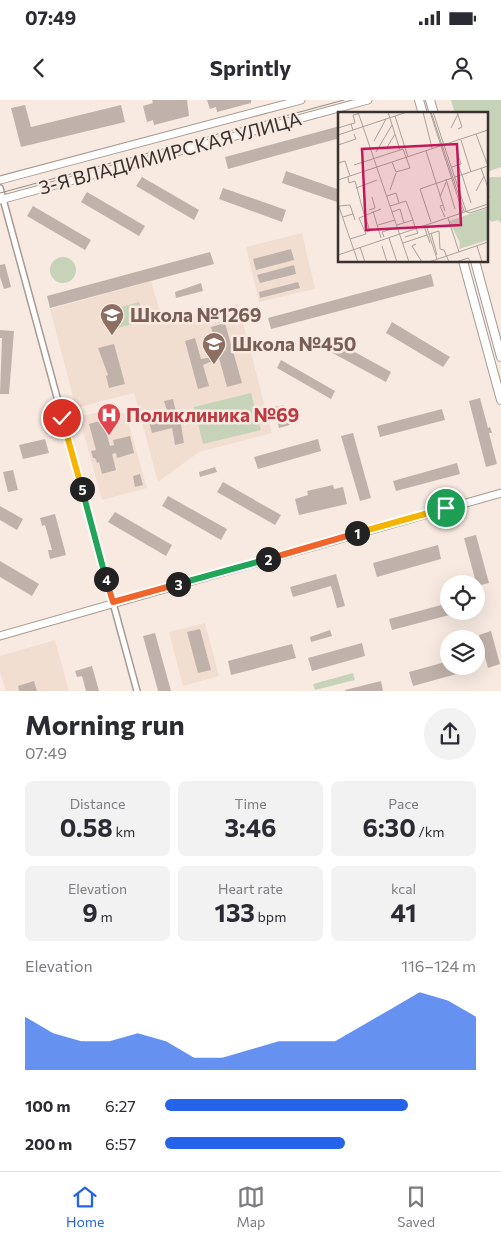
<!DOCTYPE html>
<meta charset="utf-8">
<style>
body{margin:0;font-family:Commissioner,sans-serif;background:#f2f2f3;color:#2b2b33;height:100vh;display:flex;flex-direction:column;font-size:19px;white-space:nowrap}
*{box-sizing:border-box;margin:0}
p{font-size:16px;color:#7c7c81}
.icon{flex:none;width:28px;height:28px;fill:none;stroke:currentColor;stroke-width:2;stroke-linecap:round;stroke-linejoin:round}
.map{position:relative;height:591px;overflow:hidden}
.drawer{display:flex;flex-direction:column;background:#fff;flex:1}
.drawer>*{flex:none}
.controls{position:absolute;left:440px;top:475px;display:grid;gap:10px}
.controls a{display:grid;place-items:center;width:45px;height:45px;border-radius:50%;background:#fff;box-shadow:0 5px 20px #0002;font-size:25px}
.pin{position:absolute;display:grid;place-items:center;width:42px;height:42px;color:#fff;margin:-21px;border:2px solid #fff;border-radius:50%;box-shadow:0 1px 5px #0007}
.km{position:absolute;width:25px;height:25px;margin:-12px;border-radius:50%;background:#222;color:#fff;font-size:14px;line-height:25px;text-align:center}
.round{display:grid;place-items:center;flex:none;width:52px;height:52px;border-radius:26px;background:#f2f2f3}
.head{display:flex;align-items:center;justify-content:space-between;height:85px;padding:0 25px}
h1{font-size:28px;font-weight:700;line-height:38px}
.metrics{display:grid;grid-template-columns:repeat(3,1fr);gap:8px;height:85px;padding:5px 25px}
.metrics div{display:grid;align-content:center;border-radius:8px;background:#f2f2f3;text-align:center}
.metrics b{font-size:25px;font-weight:700}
.metrics small{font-size:14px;font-weight:400}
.metrics p{font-size:14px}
.chart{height:140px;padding:10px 25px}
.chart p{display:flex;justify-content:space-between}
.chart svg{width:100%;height:90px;margin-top:5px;fill:#2563eb;opacity:.7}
ul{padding:0 25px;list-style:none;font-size:16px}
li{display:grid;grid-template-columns:80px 60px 1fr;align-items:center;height:38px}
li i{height:12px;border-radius:6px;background:#2563eb}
.status{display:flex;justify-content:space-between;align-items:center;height:35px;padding:0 25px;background:#fff;direction:ltr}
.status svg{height:14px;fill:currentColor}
header{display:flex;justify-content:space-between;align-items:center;height:65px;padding:0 25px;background:#fff;font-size:22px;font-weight:700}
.menu{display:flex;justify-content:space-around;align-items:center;height:70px;border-top:1px solid #e1e1e2;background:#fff;font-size:14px;color:#7c7c81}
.menu a{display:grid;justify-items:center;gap:2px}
.menu .active{color:#2563eb}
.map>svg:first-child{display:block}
</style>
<div class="status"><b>07:49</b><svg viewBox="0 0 49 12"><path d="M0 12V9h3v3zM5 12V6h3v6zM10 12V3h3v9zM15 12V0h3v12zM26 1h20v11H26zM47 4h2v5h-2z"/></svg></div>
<header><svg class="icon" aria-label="back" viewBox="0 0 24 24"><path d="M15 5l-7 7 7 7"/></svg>Sprintly<svg class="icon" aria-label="person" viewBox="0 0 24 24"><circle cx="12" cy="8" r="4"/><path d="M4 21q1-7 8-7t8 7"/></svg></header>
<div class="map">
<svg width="501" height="591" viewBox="0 0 501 591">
<rect width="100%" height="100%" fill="#f8eae1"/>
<g fill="#f2ded0">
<polygon points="302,133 315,189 259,202 246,147"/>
<polygon points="151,181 164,225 238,204 272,333 199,352 158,382 134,293 76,308 50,209"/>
<polygon points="117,309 126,315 147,388 102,400 79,316"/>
<polygon points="205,523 219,576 183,586 169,532"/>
<polygon points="55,540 69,591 6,591 0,572 0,556"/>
</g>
<g fill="#c6d3b9">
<polygon points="451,0 501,0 501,67 487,72 487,14 455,14"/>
<polygon points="491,77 501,77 501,123 498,120 492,122 487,118 487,102 490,100 487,95 487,79"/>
<circle cx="63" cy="170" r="13"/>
<polygon points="139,202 144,221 110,230 105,212"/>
<polygon points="251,293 261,330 203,344 194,307"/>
<polygon points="353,573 355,580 315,590 313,584"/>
</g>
<g fill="#c0b2aa">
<polygon points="152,0 187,0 189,16 154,25 153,20 147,22 143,6 153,3"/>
<polygon points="207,0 251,0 251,3 217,12 216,7 210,9"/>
<polygon points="25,5 31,27 121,5 125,22 21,47 11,8"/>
<polygon points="340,26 340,38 228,69 225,57"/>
<polygon points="286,71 340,90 340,103 282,83"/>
<polygon points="142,77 199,110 194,120 136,86"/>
<polygon points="223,88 286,110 282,122 219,99"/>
<polygon points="87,92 145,126 139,136 81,102"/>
<polygon points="33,106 91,140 85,150 27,116"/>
<polygon points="291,149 294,160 256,170 253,159"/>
<polygon points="210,152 214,164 50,208 47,196"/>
<polygon points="5,164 11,187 4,189 0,177 0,165"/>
<polygon points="294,165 296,174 260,183 257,175"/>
<polygon points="431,174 434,186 271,229 268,218"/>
<polygon points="298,182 300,188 260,198 259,192"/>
<polygon points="201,183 203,191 176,198 175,192"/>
<polygon points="392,222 450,257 443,267 386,233"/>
<polygon points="225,223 242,283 227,287 219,258 203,265 209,286 198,289 185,241 195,238 201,259 219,256 211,227"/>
<polygon points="0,230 14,231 9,294 0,294 2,238 0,238"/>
<polygon points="333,240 391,272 386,282 327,250"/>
<polygon points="114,244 125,284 109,288 106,276 108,275 98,248"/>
<polygon points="281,260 335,291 331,299 277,268"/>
<polygon points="480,298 488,328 490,327 492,333 489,333 497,364 486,367 469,301"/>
<polygon points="173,299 176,312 179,312 184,343 175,345 172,328 152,333 149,322 169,317 164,301"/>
<polygon points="284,305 290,325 279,328 274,307"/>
<polygon points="442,309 445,320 380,337 377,326"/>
<polygon points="103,320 110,346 114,345 113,340 130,336 134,353 117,358 116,353 112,354 116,370 102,374 99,362 97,363 95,358 93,358 91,351 96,350 89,324"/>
<polygon points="353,333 371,398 360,401 341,336"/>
<polygon points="45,339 49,353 23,359 19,345"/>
<polygon points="318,339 321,351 258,369 254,357"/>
<polygon points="457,363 460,374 396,391 393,381"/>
<polygon points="215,367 217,372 200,377 199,372"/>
<polygon points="13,370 18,390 8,392 3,372"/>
<polygon points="140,374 143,385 135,387 133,376"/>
<polygon points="223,382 281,415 275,425 217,392"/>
<polygon points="333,385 334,389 343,387 347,404 299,415 295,399 308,395 307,391"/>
<polygon points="168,396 227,429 221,440 162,406"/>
<polygon points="0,406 23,419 17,430 0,420"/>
<polygon points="115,412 172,445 166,456 108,422"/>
<polygon points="55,414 66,455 50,459 48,450 52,450 45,425 42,426 40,418"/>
<polygon points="476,435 489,483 477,486 464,438"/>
<polygon points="438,445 441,459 377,477 373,463"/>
<polygon points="0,461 39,484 32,496 0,477"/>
<polygon points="336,474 345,506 337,508 331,486 293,497 290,487"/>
<polygon points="449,503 449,511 457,513 392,530 389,519"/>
<polygon points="200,529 211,570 198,573 187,532"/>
<polygon points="330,530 332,536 311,542 310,537"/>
<polygon points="491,531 500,564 488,568 479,535"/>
<polygon points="155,533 171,591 158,591 143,536"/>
<polygon points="362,543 365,556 312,571 308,558"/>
<polygon points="292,544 296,558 231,575 228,561"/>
<polygon points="449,561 449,566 477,566 478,568 413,586 409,572"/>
<polygon points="92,566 99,591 86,591 82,576 77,577 75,571"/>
<polygon points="34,581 37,591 19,591 18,586"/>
<polygon points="381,581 383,591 345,591 345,590"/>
</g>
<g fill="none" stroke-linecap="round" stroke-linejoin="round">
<g stroke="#a79a91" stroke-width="8">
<polyline id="minor" points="0,88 137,591"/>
</g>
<g stroke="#a79a91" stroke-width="9">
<g id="tertiary">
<polyline points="0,80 301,0"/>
<polyline points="0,100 368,0"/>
<polyline points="0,536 501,393"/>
</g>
</g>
<g stroke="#a79a91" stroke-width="10">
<g id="secondary">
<polyline points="419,0 423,14"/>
<polyline points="430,0 434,14"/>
<polyline points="463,161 501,300"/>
<polyline points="475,161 501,257"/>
</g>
</g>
<use href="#minor" stroke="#fff" stroke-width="5"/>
<use href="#tertiary" stroke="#fff" stroke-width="7"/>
<use href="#secondary" stroke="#fff" stroke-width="8"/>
<polyline stroke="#968c86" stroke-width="1" points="0,93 344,0"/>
</g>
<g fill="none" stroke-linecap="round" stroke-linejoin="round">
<g stroke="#fff" stroke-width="10">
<polyline id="split-1" points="357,433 446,408"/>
</g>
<g stroke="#fff" stroke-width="10">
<polyline id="split-2" points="268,459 357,433"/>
</g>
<g stroke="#fff" stroke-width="10">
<polyline id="split-3" points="178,484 268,459"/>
</g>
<g stroke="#fff" stroke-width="10">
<polyline id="split-4" points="106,479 113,502 178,484"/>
</g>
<g stroke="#fff" stroke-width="10">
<polyline id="split-5" points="82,389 106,479"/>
</g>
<g stroke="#fff" stroke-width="10">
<polyline id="split-6" points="62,318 82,389"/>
</g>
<use href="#split-1" stroke="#f5b400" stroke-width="6"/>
<use href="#split-2" stroke="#f0652b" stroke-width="6"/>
<use href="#split-3" stroke="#22a559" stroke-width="6"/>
<use href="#split-4" stroke="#f0652b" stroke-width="6"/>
<use href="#split-5" stroke="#22a559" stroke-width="6"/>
<use href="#split-6" stroke="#f5b400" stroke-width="6"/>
</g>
<defs>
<g id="school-pin" transform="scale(1.25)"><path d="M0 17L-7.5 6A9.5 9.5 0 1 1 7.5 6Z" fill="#8d6e63" stroke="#f8eae1"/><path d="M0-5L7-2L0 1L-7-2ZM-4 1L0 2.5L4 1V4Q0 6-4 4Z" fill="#fff"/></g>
<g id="hospital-pin" transform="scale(1.25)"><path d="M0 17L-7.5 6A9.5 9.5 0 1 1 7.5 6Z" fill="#e0444e" stroke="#f8eae1"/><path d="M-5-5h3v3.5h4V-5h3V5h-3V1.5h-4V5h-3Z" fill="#fff"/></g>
</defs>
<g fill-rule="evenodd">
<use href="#school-pin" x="112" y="215"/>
<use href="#school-pin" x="214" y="244"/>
<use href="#hospital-pin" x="109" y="315"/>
</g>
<g text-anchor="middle" stroke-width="5" stroke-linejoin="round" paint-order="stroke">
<g font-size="19" fill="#38322f" stroke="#f8eae1">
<text transform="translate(170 53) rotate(-15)" y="7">3-Я ВЛАДИМИРСКАЯ УЛИЦА</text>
</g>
<g font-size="19" font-weight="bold" fill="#785e54" stroke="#f8eae1" text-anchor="start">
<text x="130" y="222">Школа №1269</text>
<text x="232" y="251">Школа №450</text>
</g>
<g font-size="19" font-weight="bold" fill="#be3a42" stroke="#f8eae1" text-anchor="start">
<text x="126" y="322">Поликлиника №69</text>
</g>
</g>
<g transform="translate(338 12)">
<rect width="150" height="150" fill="#f8eae1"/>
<path d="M150,96V128L121,137L122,131L111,109Z" fill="#c6d3b9"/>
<path fill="none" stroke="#aba09a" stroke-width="1" d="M20,0L71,150M50,0L62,38M85,0L94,36M92,0L125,101M93,0L126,99L132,101L150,95M95,0L128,99M119,0L124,15L120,17M57,4L70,45M13,12L17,11L15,3L20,2M0,16L13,12L15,18M113,16L120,2M138,22L150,54M0,23L69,0M123,28L133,60M36,29L48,7M0,33L18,27L16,22M48,37L57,22M118,37L123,52L120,53M88,39L107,99M38,40L54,13M0,51L7,49L12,64M16,53L65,37L72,56L58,60L54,50M114,55L120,53L124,63M143,56L150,76M124,63L133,91M10,65L11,71L17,69L26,102M117,65L150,54M108,67L117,97M0,68L150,18M18,76L39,68M52,78L58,61M138,79L146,64M49,84L58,81L61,91M102,85L108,70M0,92L20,150M105,93L102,94L107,105M1,94L12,93L15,102M52,94L68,89L75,108M31,98L37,96L34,85M35,99L43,126M54,100L62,97L66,111M27,104L32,119L27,120M5,105L15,102L17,108M110,106L121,140M93,110L82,77L114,66M40,113L57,108M59,113L75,108L77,115M88,113L99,147M86,114L92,131M93,121L99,143M91,122L101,119L102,137L106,138L111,150M46,125L44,120L54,117M67,125L80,121L78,117M51,126L59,150M12,127L28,122L21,106L43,97M65,131L89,123M78,132L74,134L84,150M44,134L49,150M139,134L144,150M22,135L27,150M0,143L150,92M91,150L150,130M118,150L130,146L133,150"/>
<path fill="#c2185b" fill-opacity="0.15" stroke="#c2185b" stroke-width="2.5" d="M119,32L123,113L28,118L24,37Z"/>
<rect width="150" height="150" fill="none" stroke="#38322f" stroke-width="2.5"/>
</g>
</svg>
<div class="controls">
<a><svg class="icon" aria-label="locate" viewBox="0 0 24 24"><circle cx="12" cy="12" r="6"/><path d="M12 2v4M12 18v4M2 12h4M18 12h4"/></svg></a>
<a><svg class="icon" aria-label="layers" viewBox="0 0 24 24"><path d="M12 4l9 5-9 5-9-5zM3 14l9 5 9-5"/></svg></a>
</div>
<div class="pin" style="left:446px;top:408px;background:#1e9e55"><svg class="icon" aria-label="arrive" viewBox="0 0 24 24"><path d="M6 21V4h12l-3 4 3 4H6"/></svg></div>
<div class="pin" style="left:62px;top:318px;background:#d93025"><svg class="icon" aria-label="check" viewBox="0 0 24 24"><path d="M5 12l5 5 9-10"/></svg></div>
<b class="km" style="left:357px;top:433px">1</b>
<b class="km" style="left:268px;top:459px">2</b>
<b class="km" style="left:178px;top:484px">3</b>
<b class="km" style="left:106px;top:479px">4</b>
<b class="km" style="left:82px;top:389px">5</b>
</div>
<section class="drawer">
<div class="head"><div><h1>Morning run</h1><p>07:49</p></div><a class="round"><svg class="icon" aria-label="share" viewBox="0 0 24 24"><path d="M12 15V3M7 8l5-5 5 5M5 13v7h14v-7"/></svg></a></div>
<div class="metrics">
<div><p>Distance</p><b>0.58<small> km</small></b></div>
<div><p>Time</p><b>3:46</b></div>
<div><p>Pace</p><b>6:30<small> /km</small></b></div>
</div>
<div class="metrics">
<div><p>Elevation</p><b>9<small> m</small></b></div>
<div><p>Heart rate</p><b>133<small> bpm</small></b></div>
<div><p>kcal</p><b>41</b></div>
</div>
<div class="chart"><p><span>Elevation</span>116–124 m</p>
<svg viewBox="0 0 160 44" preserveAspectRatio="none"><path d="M0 44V18L10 26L20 30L30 30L40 26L50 30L60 38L70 38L80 34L90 30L100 30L110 30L120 22L130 14L140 6L150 10L160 18V44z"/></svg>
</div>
<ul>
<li><b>100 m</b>6:27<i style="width:78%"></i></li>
<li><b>200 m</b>6:57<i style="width:58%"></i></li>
</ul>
</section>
<nav class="menu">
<a class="active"><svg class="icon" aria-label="home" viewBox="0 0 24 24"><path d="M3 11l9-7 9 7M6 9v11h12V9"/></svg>Home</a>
<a><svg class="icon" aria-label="map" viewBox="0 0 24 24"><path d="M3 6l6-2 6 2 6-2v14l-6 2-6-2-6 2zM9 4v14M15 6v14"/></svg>Map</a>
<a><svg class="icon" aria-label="saved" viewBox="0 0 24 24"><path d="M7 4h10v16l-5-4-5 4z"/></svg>Saved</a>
</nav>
